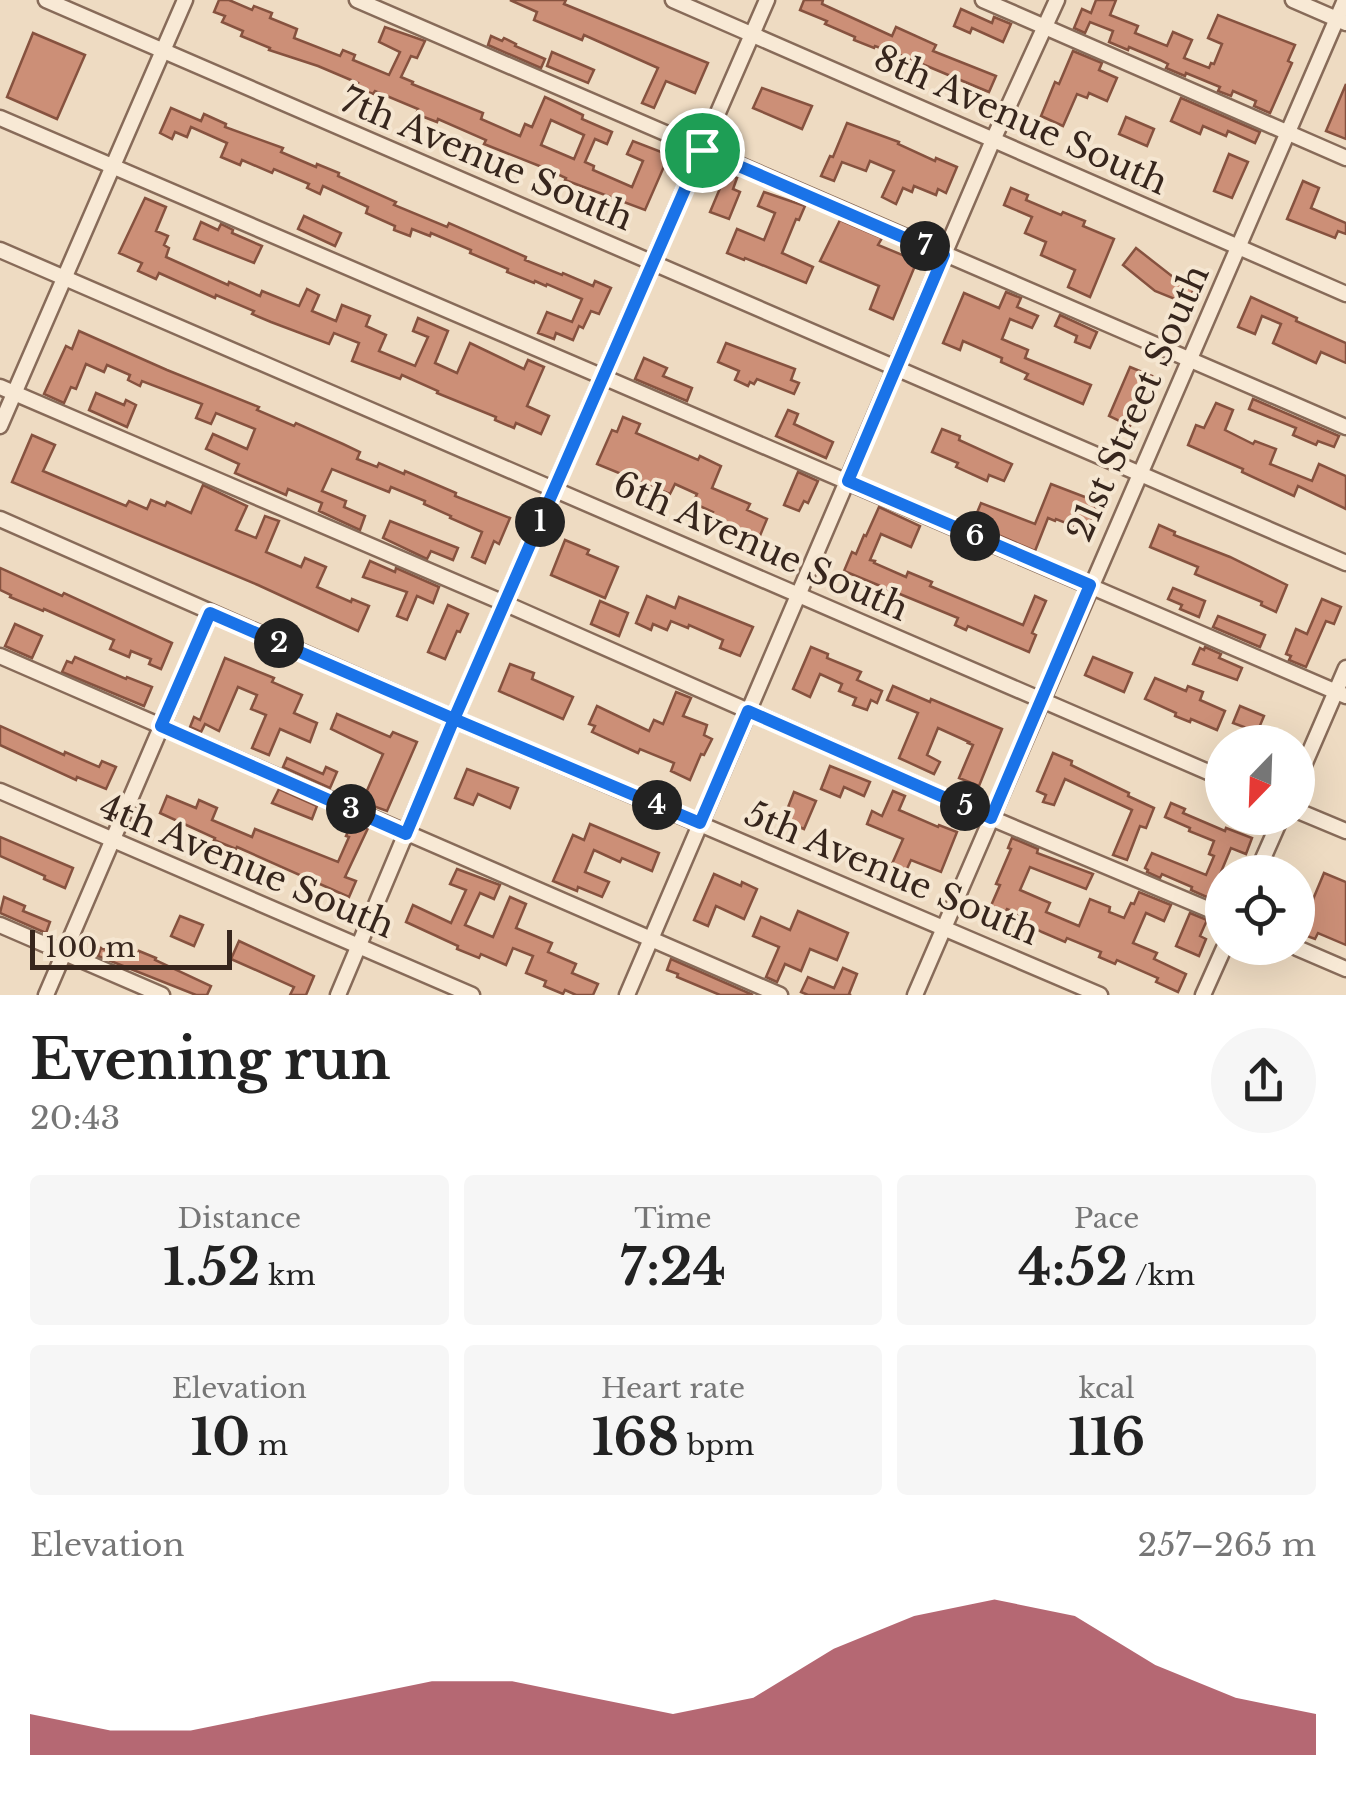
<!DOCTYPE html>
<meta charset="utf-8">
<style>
body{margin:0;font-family:"Libre Baskerville",serif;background:#f6f6f6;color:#222;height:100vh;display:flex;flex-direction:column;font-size:38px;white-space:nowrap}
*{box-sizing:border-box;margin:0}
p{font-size:32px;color:#767676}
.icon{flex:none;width:55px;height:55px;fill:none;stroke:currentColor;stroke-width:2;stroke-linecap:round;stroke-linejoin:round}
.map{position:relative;height:995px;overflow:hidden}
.details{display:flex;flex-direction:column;background:#fff;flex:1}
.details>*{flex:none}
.needle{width:65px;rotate:203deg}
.controls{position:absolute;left:1205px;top:725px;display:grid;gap:20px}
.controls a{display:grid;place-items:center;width:110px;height:110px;border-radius:50%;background:#fff;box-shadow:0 10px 40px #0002;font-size:50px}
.scale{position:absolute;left:30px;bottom:25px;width:202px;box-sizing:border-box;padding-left:10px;border:5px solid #37261d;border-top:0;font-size:28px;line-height:35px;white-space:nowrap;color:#37261d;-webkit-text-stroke:8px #f5e6d1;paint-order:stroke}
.pin{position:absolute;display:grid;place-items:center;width:85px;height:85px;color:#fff;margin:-42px;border:5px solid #fff;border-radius:50%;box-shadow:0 2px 10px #0007}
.km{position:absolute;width:50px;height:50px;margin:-25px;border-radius:50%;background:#222;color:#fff;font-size:28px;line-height:50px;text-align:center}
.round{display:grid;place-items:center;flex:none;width:105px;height:105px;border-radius:52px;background:#f6f6f6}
.head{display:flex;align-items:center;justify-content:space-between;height:170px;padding:0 30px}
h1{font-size:55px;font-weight:800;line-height:75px}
.figures{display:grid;grid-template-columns:repeat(3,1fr);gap:15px;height:170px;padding:10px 30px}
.figures div{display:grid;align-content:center;border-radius:10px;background:#f6f6f6;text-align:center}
.figures b{font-size:50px;font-weight:800}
.figures small{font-size:28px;font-weight:400}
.figures p{font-size:28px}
.chart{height:280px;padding:20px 30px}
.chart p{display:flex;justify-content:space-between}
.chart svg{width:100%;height:180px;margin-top:10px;fill:#962939;opacity:.7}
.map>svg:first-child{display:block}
</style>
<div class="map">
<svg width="1346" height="995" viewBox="0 0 1346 995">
<rect width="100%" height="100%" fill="#eedbc2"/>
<g fill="#cc8f77" stroke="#86523f" stroke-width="2.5" fill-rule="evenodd">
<path d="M219,0H229L252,10L254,6L272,13L270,18L297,29L294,38L340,56L343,50L355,55L353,60L389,75L400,52L379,42L385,27L425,41L417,58L411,56L401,77L413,82L412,84L483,113L481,119L520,136L525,124L532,127L545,97L558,103L583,115L582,119L612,132L607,144L595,139L585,162L594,166L593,170L632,187L643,161L627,154L633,141L669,155L645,210L565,180L566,178L542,167L484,144L486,140L438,119L437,122L416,114L418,109L375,91L373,94L356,87L358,83L318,66L269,50L270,48L241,36L243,31L222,22L225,16L214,12ZM551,120L584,135L574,159L541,145Z"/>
<polygon points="510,0 566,0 564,4 708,63 695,93 666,81 654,108 642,103 658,68 584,35 582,40 534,20 537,12"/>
<polygon points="804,0 823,0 822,4 892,36 896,27 936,45 933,51 996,76 989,92 903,56 875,46 874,48 854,40 855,37 825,24 827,21 800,10"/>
<polygon points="1096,0 1116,0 1110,15 1138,26 1135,33 1167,46 1173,32 1192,40 1184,58 1209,68 1211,63 1214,64 1222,44 1208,38 1218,15 1295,45 1288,61 1292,63 1270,113 1254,106 1256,101 1233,91 1231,96 1218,91 1220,87 1186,73 1185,76 1166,68 1168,64 1160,60 1129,47 1128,50 1109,42 1113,31 1090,22 1085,33 1074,28 1082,9 1091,13"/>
<polygon points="961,9 992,23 994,17 1011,24 1003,42 972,28 970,33 954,26"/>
<polygon points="33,33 85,55 57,119 7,97"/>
<polygon points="491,36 502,41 504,38 516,44 515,46 545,59 541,68 488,45"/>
<polygon points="1073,51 1102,63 1099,70 1117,78 1107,101 1089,93 1087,98 1077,94 1063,126 1041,116 1055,82 1059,84"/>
<polygon points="552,52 594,70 588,83 547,66"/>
<polygon points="1346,84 1346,139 1326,131"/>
<polygon points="762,88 812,106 802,129 753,108"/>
<polygon points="1181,98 1260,132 1255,143 1228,131 1226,136 1203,126 1200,134 1171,121"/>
<polygon points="171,108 201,121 204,114 226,124 225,127 283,148 281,152 316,167 317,164 339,173 338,176 396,202 394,205 447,227 449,223 526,257 525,260 562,275 563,273 593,286 595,281 611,288 599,314 591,311 583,328 579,326 573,340 556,333 554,339 538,333 547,312 572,322 582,299 547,284 546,286 535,281 534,283 507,272 508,269 470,253 471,250 431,233 430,236 412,229 410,236 394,230 395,226 366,213 368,207 323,186 320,194 307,188 309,184 274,169 272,173 242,160 240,165 221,157 227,143 191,127 187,137 175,132 172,139 160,133"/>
<polygon points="1126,117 1154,129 1147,146 1119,134"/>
<polygon points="847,123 899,142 898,144 935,161 936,158 957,167 946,193 938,189 936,195 914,186 912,192 903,188 896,204 882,197 894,171 870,161 866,171 842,162 834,181 821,176 830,156 833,157"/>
<polygon points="1229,154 1248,162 1232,198 1214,191"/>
<polygon points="726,174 737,178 733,189 740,192 729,219 710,212"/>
<polygon points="1303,181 1319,188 1311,208 1346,223 1346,234 1338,231 1335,238 1287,219"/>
<polygon points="1011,188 1028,195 1026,200 1061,215 1063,212 1085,221 1083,226 1114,239 1090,297 1068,287 1075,270 1041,255 1046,242 1025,233 1032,217 1004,205"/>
<polygon points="764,192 805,206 799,220 796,219 782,253 813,267 806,283 745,258 744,260 727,253 737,229 764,240 775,213 758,206"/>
<polygon points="145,198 166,207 156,231 168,236 164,245 169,248 166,257 228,285 229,282 260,296 262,291 299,306 307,289 319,295 312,311 336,321 342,305 370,316 366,326 386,335 379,351 415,366 428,337 413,331 418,318 448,331 435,363 457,373 470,343 524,369 528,360 544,367 527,406 549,416 541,434 516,423 514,428 495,420 496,417 437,393 438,391 402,375 400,379 352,361 359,343 334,333 329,344 271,322 252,314 254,311 216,295 215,298 159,273 156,279 138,271 142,263 119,253"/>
<polygon points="304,216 341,233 335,246 298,229"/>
<polygon points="840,220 882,238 878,245 917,261 893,319 870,309 879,286 820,261"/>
<polygon points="201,222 218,230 221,224 233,230 232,233 262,246 254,263 194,239"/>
<polygon points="1136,248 1173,277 1195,286 1187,304 1155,291 1123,265"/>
<polygon points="1006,292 1021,298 1017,307 1038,316 1032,328 1010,319 1002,339 1028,350 1025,358 1091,385 1083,404 1025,379 1028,374 1001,362 1002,358 963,341 960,350 943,343 964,293 999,308"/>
<polygon points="1251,297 1297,318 1296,321 1346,343 1346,363 1321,352 1316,363 1273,343 1281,324 1262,316 1255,334 1238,327"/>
<polygon points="1060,315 1097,332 1090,348 1075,342 1077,336 1055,326"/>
<polygon points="79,331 167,370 259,407 257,410 294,426 296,423 343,444 360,452 357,459 377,467 379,463 404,474 405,471 456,493 455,496 510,518 499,544 494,541 485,563 472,557 482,532 450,518 451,516 424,504 425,501 391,487 389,492 332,469 322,491 346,501 344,507 365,516 360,530 319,511 322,503 288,489 286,495 235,473 239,464 206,449 213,434 247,449 255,429 216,413 211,424 196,418 202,404 142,381 140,386 128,380 130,375 107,365 104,372 86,364 76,389 71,387 64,403 44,394 66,346 72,349"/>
<polygon points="726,343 795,369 791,380 799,383 794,394 757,379 754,384 750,382 748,386 735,380 739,371 718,362"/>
<polygon points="644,358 667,368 663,376 692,388 687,401 635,379"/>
<polygon points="1130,367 1152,376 1130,426 1109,416"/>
<polygon points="96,393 124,405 126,400 136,405 127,427 89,410"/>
<polygon points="1253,399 1339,436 1334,447 1318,441 1316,445 1293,435 1296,428 1249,409"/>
<polygon points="1216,403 1233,410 1225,430 1253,444 1255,441 1276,449 1270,464 1312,481 1319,464 1346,476 1346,509 1298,486 1294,496 1242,472 1243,469 1188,445 1196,425 1204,428"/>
<polygon points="788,410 798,414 794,424 833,442 826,458 776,436"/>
<polygon points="623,417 640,424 636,433 698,460 700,456 721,466 712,488 750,504 747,510 767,519 759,538 711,516 713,512 693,503 697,494 675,484 670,494 597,464 612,430 617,432"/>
<polygon points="942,429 960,436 959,440 1012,464 1004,481 989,475 987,481 956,467 958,463 932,452"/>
<polygon points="32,435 55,445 43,471 126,506 129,501 147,509 151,500 165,506 167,502 191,513 203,485 247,506 236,530 256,538 265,516 279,521 266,552 301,567 305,558 326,567 317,587 351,602 352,599 369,606 358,631 258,585 12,482"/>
<polygon points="798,472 818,481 808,503 804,501 799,511 784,505"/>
<polygon points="1051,484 1098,502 1086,531 1056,519 1055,521 1048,518 1035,551 991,532 993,529 974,520 981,503 1035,524"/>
<polygon points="879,507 920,526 911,547 881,534 870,560 875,561 874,563 906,577 908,572 932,582 930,586 1023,625 1035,596 1046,601 1032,633 1036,635 1029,652 968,626 966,630 955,625 958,618 844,571 852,552 856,554 864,535 866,536"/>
<polygon points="390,521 458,548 453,560 431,551 427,559 383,538"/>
<polygon points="1159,525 1175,532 1174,535 1230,557 1287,585 1276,612 1261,605 1262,602 1195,574 1198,567 1150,547"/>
<polygon points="565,540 589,550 587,554 618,567 605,598 551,575"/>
<polygon points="370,561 395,572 396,568 439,587 433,603 417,596 407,620 397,616 407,592 363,577"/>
<polygon points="0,568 62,596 64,593 172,643 161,669 149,664 151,659 131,651 129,657 110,649 114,640 44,609 43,611 10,597 11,595 0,590"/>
<polygon points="1173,588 1205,601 1199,617 1180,609 1182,605 1168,599"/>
<polygon points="647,596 675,608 679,597 753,627 740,656 720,648 723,640 689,625 688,628 671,621 667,630 653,624 651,630 636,623"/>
<polygon points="1322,599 1341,607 1334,624 1326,621 1306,667 1289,660 1291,656 1286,654 1296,629 1307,634"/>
<polygon points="600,601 628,613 619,636 591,624"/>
<polygon points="448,605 468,614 460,632 457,631 445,659 428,652"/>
<polygon points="1218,616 1265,635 1260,647 1213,627"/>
<polygon points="15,624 42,636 32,658 5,646"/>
<polygon points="811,647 828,654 827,658 861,672 857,680 882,691 877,703 871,700 867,710 853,705 856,698 839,691 842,684 820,674 810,697 793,689"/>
<polygon points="1205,647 1221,654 1219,658 1242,668 1237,680 1193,664 1200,648 1204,650"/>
<polygon points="75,657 126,679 127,677 152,687 144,706 62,672 67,661 72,663"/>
<polygon points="1093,657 1132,673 1124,692 1085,675"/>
<polygon points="225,658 274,678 272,682 302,695 294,713 317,723 310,742 280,729 269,755 252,748 266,715 251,709 257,695 238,687 219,731 205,724 201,732 190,727 194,717 200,720"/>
<polygon points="510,664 534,673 532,679 573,697 563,719 499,691"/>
<polygon points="1155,678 1186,691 1188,686 1203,692 1200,700 1225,711 1217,730 1191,719 1190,722 1175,716 1176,713 1145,699"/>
<polygon points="893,686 930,702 931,699 1002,729 979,786 959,778 973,745 968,743 969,742 938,728 927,755 940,762 934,774 899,758 918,713 887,700"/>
<polygon points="676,692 691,698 683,716 707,725 704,735 712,739 704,755 701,754 690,780 671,771 674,763 640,749 638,753 592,732 595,726 589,724 597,706 649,731 654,720 663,724"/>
<polygon points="1240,706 1264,716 1253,742 1239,740 1244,727 1233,723"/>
<polygon points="337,714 390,737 393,732 417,742 387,811 362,802 383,754 331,729"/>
<polygon points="0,726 64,755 65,752 99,767 102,761 116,767 106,789 77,777 76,780 0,745"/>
<polygon points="1053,753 1072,761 1071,765 1129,793 1128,796 1154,808 1146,828 1140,826 1127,860 1113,855 1132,810 1065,779 1054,805 1043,802 1046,795 1037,791"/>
<polygon points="287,758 323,774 326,767 337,772 330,788 283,767"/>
<polygon points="830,766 870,782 864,796 844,787 840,797 821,789"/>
<polygon points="467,769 518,788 510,808 478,794 473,805 455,798"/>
<polygon points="279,789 317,806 312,819 272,803"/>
<polygon points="893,791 905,796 899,810 938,827 939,825 957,832 941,872 911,860 906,871 892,864 903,839 867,824 872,811 882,816"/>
<polygon points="794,792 816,801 804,829 783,820"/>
<polygon points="167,796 196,808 199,800 217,808 212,820 252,837 255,829 338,862 349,837 346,836 353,821 368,828 345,877 356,881 349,897 237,847 236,849 214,840 215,838 160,813"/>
<polygon points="1171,803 1185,809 1183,813 1225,831 1226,828 1252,838 1246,854 1231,848 1221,872 1222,872 1222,891 1218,902 1191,890 1192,887 1162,874 1160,878 1147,872 1148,870 1145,868 1152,853 1206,875 1214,856 1209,854 1214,841 1189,831 1190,828 1165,817"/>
<polygon points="590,824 659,853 652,871 622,858 620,862 594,850 585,872 609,882 602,897 578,887 577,891 553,881 573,835 584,840"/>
<polygon points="0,837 73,868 65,888 44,879 45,876 0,856"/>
<polygon points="1012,838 1038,849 1037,853 1093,874 1086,889 1030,867 1020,890 1050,903 1046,912 1079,926 1090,899 1110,907 1109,912 1124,918 1131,903 1134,904 1139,892 1171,905 1164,921 1146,913 1133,943 1157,953 1154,959 1186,974 1178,992 1156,982 1158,978 1117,960 1115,964 1099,957 1101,952 1067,938 1065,942 1042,932 1025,923 1028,918 1007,909 1004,915 990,908 1000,885 996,884 1011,849 1008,848"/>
<polygon points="457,869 500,885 494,899 480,893 465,925 493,937 510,897 526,904 516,928 552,943 548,952 576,964 572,973 598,984 593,995 576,995 565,990 563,994 544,986 546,981 526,973 533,956 513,948 506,965 481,954 479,958 457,949 458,946 406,922 413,905 451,923 466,890 450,884"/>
<polygon points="1324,873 1346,882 1346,945 1318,933 1315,939 1299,933"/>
<polygon points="714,874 741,886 742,882 757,889 744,919 716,906 708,926 694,920"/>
<polygon points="4,897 25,906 23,911 50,922 46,933 0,913"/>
<polygon points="798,911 848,933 837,960 810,949 801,971 785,964 777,982 766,977 779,947 753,936 761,917 790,930"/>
<polygon points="1190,913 1207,920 1200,936 1206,939 1199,956 1176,946"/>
<polygon points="180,916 203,925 194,946 171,936"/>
<polygon points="239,941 314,976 306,995 290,995 294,987 231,959"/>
<polygon points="101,948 126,958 129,952 137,956 139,951 156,958 155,960 211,986 207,995 196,995 98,956"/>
<polygon points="671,959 753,995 720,995 677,977 678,974 667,970"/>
<polygon points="843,968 857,974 849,994 851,995 808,995 801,992 808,977 834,988"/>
</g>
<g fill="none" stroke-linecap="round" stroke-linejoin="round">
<g stroke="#876b59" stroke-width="19">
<g id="minor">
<polyline points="46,0 1346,563"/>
<polyline points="357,0 1346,427"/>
<polyline points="673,0 1346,294"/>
<polyline points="983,0 1346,158"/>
<polyline points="1293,0 1346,23"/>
<polyline points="0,118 1346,696"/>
<polyline points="0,250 1222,778"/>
<polyline points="0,387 504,603 991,818 1222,915"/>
<polyline points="0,426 185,0"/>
<polyline points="0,519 454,719 1100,995"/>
<polyline points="0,656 780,995"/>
<polyline points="1298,779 1346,668"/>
<polyline points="0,791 472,995"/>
<polyline points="1298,811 1346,831"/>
<polyline points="1257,872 1281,818"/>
<polyline points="0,925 162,995"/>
<polyline points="1297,948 1346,969"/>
<polyline points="46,995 210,613"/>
<polyline points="338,995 454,719 767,0"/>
<polyline points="627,995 993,140 1057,0"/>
<polyline points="915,995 1345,0"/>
<polyline points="1203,995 1224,948"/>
</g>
</g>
<use href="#minor" stroke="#f8e9d5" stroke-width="14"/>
</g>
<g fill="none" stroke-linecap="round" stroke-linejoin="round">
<g stroke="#fff" stroke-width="20">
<polyline id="route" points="702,150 454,719 210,613 161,726 406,834 454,719 700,823 748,711 991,818 1090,585 848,481 944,255 702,150"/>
</g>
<use href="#route" stroke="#1a73e8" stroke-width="12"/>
</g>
<g text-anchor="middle" stroke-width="8" stroke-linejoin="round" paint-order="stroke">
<g font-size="35" fill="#37261d" stroke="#f5e6d1">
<text transform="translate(1021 120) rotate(24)" y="12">8th Avenue South</text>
<text transform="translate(487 159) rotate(23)" y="12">7th Avenue South</text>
<text transform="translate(1138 403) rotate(-66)" y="12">21st Street South</text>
<text transform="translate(761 546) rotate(24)" y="12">6th Avenue South</text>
<text transform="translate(247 866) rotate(23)" y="12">4th Avenue South</text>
<text transform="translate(892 873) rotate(23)" y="12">5th Avenue South</text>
</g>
</g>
</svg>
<div class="controls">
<a><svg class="needle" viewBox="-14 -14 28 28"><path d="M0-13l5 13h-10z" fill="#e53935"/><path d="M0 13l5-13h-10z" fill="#767676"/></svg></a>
<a><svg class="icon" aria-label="locate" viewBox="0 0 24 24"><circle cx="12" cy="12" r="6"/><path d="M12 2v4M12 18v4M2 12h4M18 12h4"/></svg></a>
</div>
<div class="scale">100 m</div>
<div class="pin" style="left:702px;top:150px;background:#1e9e55"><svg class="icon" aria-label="arrive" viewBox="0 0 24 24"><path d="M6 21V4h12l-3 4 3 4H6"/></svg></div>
<b class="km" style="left:540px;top:522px">1</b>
<b class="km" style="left:279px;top:643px">2</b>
<b class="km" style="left:351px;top:809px">3</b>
<b class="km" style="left:657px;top:805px">4</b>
<b class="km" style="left:965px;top:806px">5</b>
<b class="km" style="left:975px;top:536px">6</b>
<b class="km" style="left:925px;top:246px">7</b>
</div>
<section class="details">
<div class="head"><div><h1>Evening run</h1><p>20:43</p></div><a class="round"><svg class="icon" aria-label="share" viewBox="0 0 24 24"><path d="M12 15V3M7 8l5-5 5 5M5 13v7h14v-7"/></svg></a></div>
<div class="figures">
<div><p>Distance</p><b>1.52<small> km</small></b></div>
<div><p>Time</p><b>7:24</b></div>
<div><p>Pace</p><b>4:52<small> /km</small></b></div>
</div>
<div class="figures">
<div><p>Elevation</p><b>10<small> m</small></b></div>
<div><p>Heart rate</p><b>168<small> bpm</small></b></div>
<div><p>kcal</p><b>116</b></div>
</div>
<div class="chart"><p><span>Elevation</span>257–265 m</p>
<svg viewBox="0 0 160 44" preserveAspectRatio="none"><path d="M0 44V34L10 38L20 38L30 34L40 30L50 26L60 26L70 30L80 34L90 30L100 18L110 10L120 6L130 10L140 22L150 30L160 34V44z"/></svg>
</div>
</section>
